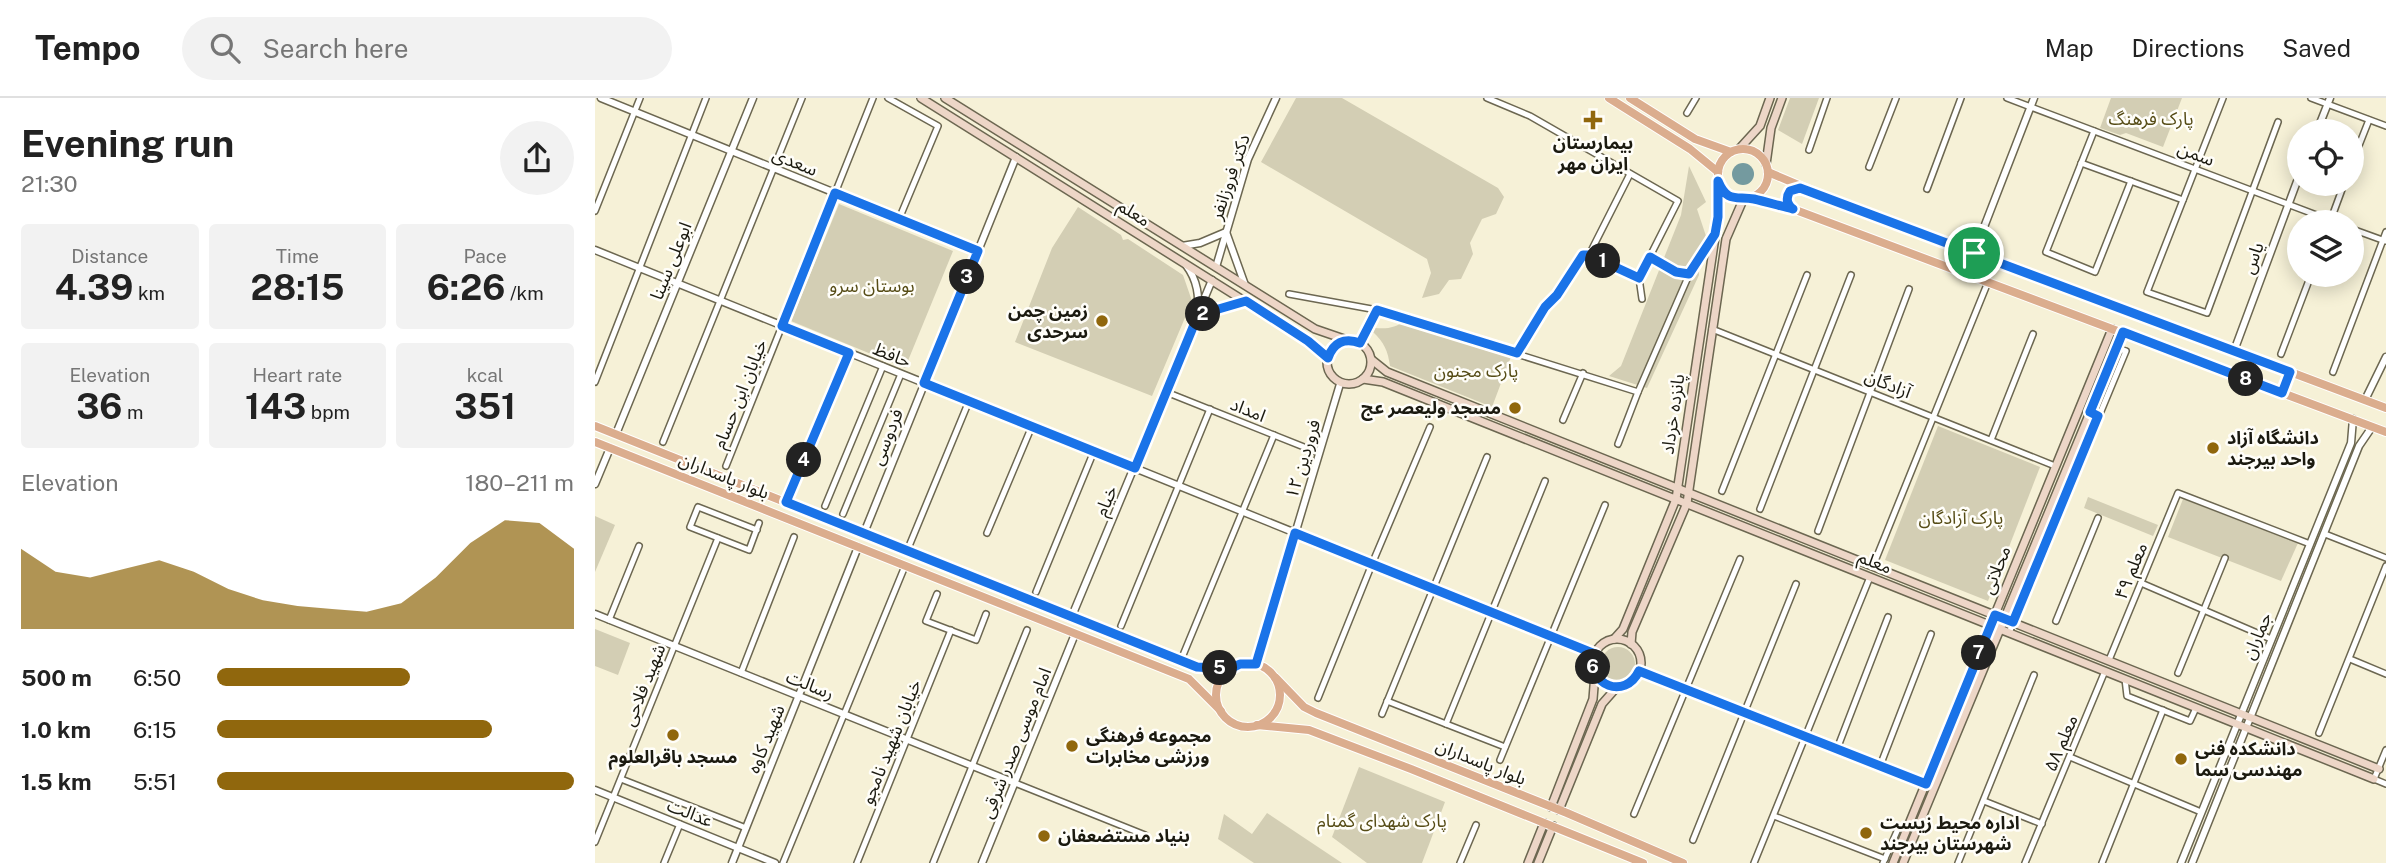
<!DOCTYPE html>
<meta charset="utf-8">
<style>
body{margin:0;font-family:"Public Sans","Noto Sans Arabic",sans-serif;background:#f2f2f2;color:#222;height:100vh;display:flex;flex-direction:column;font-size:26px;white-space:nowrap}
*{box-sizing:border-box;margin:0}
p{font-size:23px;color:#767676}
.icon{flex:none;width:38px;height:38px;fill:none;stroke:currentColor;stroke-width:2;stroke-linecap:round;stroke-linejoin:round}
.map{position:relative;flex:1;overflow:hidden}
.side{display:flex;flex-direction:column;background:#fff;width:595px}
.side>*{flex:none}
.buttons{position:absolute;left:1692px;top:21px;display:grid;gap:14px}
.buttons a{display:grid;place-items:center;width:77px;height:77px;border-radius:50%;background:#fff;box-shadow:0 4px 18px #0003;font-size:35px}
.pin{position:absolute;display:grid;place-items:center;width:60px;height:60px;color:#fff;margin:-30px;border:4px solid #fff;border-radius:50%;box-shadow:0 2px 7px #0007}
.km{position:absolute;width:35px;height:35px;margin:-18px;border-radius:50%;background:#222;color:#fff;font-size:19px;line-height:35px;text-align:center}
.round{display:grid;place-items:center;flex:none;width:74px;height:74px;border-radius:37px;background:#f2f2f2}
.summary{display:flex;align-items:center;justify-content:space-between;height:119px;padding:0 21px}
h1{font-size:38px;font-weight:700;line-height:52px}
.figures{display:grid;grid-template-columns:repeat(3,1fr);gap:10px;height:119px;padding:7px 21px}
.figures div{display:grid;align-content:center;border-radius:7px;background:#f2f2f2;text-align:center}
.figures b{font-size:35px;font-weight:700}
.figures small{font-size:19px;font-weight:400}
.figures p{font-size:19px}
.chart{height:196px;padding:14px 21px}
.chart p{display:flex;justify-content:space-between}
.chart svg{width:100%;height:126px;margin-top:7px;fill:#90670d;opacity:.7}
ul{padding:0 21px;list-style:none;font-size:23px}
li{display:grid;grid-template-columns:112px 84px 1fr;align-items:center;height:52px}
li i{height:18px;border-radius:9px;background:#90670d}
header{display:flex;align-items:center;gap:42px;box-sizing:border-box;height:98px;padding:0 35px;background:#fff;border-bottom:2px solid #e0e0e0}
header strong{font-size:33px}
nav{display:flex;gap:38px;margin-inline-start:auto;font-size:24px}
.search{width:490px;height:63px;background:#f2f2f2;display:flex;align-items:center;gap:18px;box-sizing:border-box;padding:0 24px;border-radius:38px;color:#767676;font-size:26px}
main{display:flex;flex:1;min-height:0}
.map>svg:first-child{display:block}
</style>
<header>
<strong>Tempo</strong>
<div class="search"><svg class="icon" aria-label="search" viewBox="0 0 24 24"><circle cx="10" cy="10" r="6"/><path d="M15 15l6 6"/></svg>Search here</div>
<nav><a>Map</a><a>Directions</a><a>Saved</a></nav>
</header>
<main>
<section class="side">
<div class="summary"><div><h1>Evening run</h1><p>21:30</p></div><a class="round"><svg class="icon" aria-label="share" viewBox="0 0 24 24"><path d="M12 15V3M7 8l5-5 5 5M5 13v7h14v-7"/></svg></a></div>
<div class="figures">
<div><p>Distance</p><b>4.39<small> km</small></b></div>
<div><p>Time</p><b>28:15</b></div>
<div><p>Pace</p><b>6:26<small> /km</small></b></div>
</div>
<div class="figures">
<div><p>Elevation</p><b>36<small> m</small></b></div>
<div><p>Heart rate</p><b>143<small> bpm</small></b></div>
<div><p>kcal</p><b>351</b></div>
</div>
<div class="chart"><p><span>Elevation</span>180–211 m</p>
<svg viewBox="0 0 160 44" preserveAspectRatio="none"><path d="M0 44V16L10 24L20 26L30 23L40 20L50 24L60 30L70 34L80 36L90 37L100 38L110 35L120 26L130 14L140 6L150 7L160 16V44z"/></svg>
</div>
<ul>
<li><b>500 m</b>6:50<i style="width:54%"></i></li>
<li><b>1.0 km</b>6:15<i style="width:77%"></i></li>
<li><b>1.5 km</b>5:51<i style="width:100%"></i></li>
</ul>
</section>
<div class="map">
<svg width="1791" height="765" viewBox="0 0 1791 765">
<rect width="100%" height="100%" fill="#f6f1d7"/>
<g fill="#d3ceb4">
<polygon points="701,0 747,0 903,90 909,99 901,116 887,121 875,145 878,156 866,181 854,182 844,196 827,200 836,175 832,161 666,64"/>
<polygon points="1195,0 1224,0 1207,46 1183,32"/>
<polygon points="1516,0 1587,0 1568,49 1531,35 1525,37 1505,30"/>
<polygon points="1094,68 1111,104 1102,111 1111,138 1103,156 1104,177 1052,290 1014,278 1026,268 1086,117"/>
<polygon points="244,106 358,153 310,270 196,223"/>
<polygon points="483,109 526,137 528,142 533,141 588,177 597,203 557,298 420,244 457,150"/>
<path d="M811,222L917,256L897,309L795,268C793,253 789,244 778,234L780,230C793,231 800,230 811,222Z"/>
<polygon points="1343,328 1445,369 1393,503 1290,462"/>
<polygon points="1493,399 1563,427 1558,438 1489,410"/>
<polygon points="1588,401 1703,445 1686,483 1573,439"/>
<polygon points="0,418 20,427 0,474"/>
<polygon points="0,531 35,545 23,577 0,568"/>
<circle cx="1023" cy="566" r="17"/>
<polygon points="764,669 850,704 827,765 772,765 737,739"/>
<polygon points="672,715 747,765 659,765 623,741 629,716 657,736"/>
</g>
<circle fill="#749a9f" cx="1148" cy="76" r="11"/>
<g fill="none" stroke-linecap="round" stroke-linejoin="round">
<g stroke="#6c6751" stroke-width="8">
<g id="minor">
<polyline points="293,0 343,28 304,121"/>
<polyline points="892,0 935,18 1083,103 1044,180 1047,201"/>
<polyline points="1412,0 1740,124"/>
<polyline points="1628,0 1552,194 1612,215 1683,24"/>
<polyline points="1716,0 1791,28"/>
<polyline points="1092,15 1101,0"/>
<polyline points="1499,33 1451,154 1500,174 1536,83"/>
<polyline points="1214,52 1232,0"/>
<polyline points="1486,65 1588,102"/>
<polyline points="1757,65 1774,22"/>
<polyline points="1274,69 1301,0"/>
<polyline points="1332,91 1366,0"/>
<polyline points="0,113 45,0"/>
<polyline points="1735,124 1749,86"/>
<polyline points="1757,131 1790,143"/>
<polyline points="994,157 1035,76"/>
<polyline points="1055,159 1081,174 1094,176"/>
<polyline points="694,196 782,212"/>
<polyline points="1117,231 1460,368"/>
<polyline points="765,245 782,212 1043,294 1097,170 1119,137"/>
<polyline points="922,255 950,209 962,197 988,157 994,157 1044,180"/>
<polyline points="1686,256 1716,177"/>
<polyline points="1738,274 1791,134"/>
<polyline points="0,284 111,0"/>
<polyline points="571,294 724,355"/>
<polyline points="968,322 988,275"/>
<polyline points="1396,342 1438,236"/>
<polyline points="68,344 207,0"/>
<polyline points="1023,346 1043,294"/>
<polyline points="131,368 278,0"/>
<polyline points="1127,393 1212,177"/>
<polyline points="191,404 254,255"/>
<polyline points="230,408 288,268"/>
<polyline points="1165,411 1256,177"/>
<polyline points="248,416 306,276"/>
<polyline points="162,432 103,409 95,429 154,452 164,425"/>
<polyline points="1223,433 1314,191"/>
<polyline points="392,435 437,328"/>
<polyline points="1730,436 1791,460"/>
<polyline points="312,453 374,303"/>
<polyline points="1278,468 1393,184"/>
<polyline points="1546,485 1676,541"/>
<polyline points="441,494 499,353"/>
<polyline points="342,496 331,523 381,542 391,516"/>
<polyline points="14,522 44,448"/>
<polyline points="1461,523 1503,420"/>
<polyline points="526,528 615,311"/>
<polyline points="1414,535 1531,253 1521,250"/>
<polyline points="1755,561 1791,576"/>
<polyline points="586,562 679,337"/>
<polyline points="1514,562 1583,395 1715,446"/>
<polyline points="146,575 199,439"/>
<polyline points="1583,575 1630,460"/>
<polyline points="1530,581 1532,598 1595,623 1601,610"/>
<polyline points="723,600 777,466 835,329"/>
<polyline points="792,603 910,649"/>
<polyline points="787,616 892,359"/>
<polyline points="851,626 950,383"/>
<polyline points="1724,635 1791,468"/>
<polyline points="1242,651 1293,519"/>
<polyline points="1791,652 1779,681 1791,686"/>
<polyline points="1475,659 1606,714"/>
<polyline points="905,662 1010,407"/>
<polyline points="1285,668 1336,536"/>
<polyline points="26,681 151,730"/>
<polyline points="420,685 550,737"/>
<polyline points="1389,703 1447,726"/>
<polyline points="1039,716 1145,461"/>
<polyline points="1179,718 1290,761"/>
<polyline points="1098,742 1201,486"/>
<polyline points="0,744 123,440"/>
<polyline points="69,765 85,726"/>
<polyline points="188,765 310,468"/>
<polyline points="262,765 356,532"/>
<polyline points="338,765 432,532"/>
<polyline points="865,765 881,727"/>
<polyline points="1159,765 1275,479"/>
<polyline points="1288,765 1303,731"/>
<polyline points="1363,765 1439,577"/>
<polyline points="1430,765 1510,573"/>
<polyline points="1507,765 1568,612"/>
</g>
</g>
<g stroke="#6c6751" stroke-width="9">
<g id="tertiary">
<polyline points="6,0 383,153"/>
<polyline points="1722,33 1735,0"/>
<polyline points="587,148 605,145 631,134 650,187"/>
<polyline points="0,152 1000,556"/>
<polyline points="1379,155 1439,0"/>
<path d="M591,167C603,183 604,198 603,217L651,203"/>
<polyline points="621,169 653,61 681,0"/>
<polyline points="1639,253 1704,78"/>
<polyline points="1770,302 1791,259"/>
<polyline points="21,336 158,0"/>
<polyline points="0,386 15,350"/>
<polyline points="269,435 421,59"/>
<polyline points="0,516 420,685"/>
<polyline points="477,518 617,182"/>
<polyline points="661,566 745,286"/>
<polyline points="1044,573 1331,686"/>
<polyline points="0,692 180,765"/>
<polyline points="137,765 263,449"/>
<polyline points="387,765 480,536"/>
<polyline points="1586,765 1756,345 1758,321"/>
<polyline points="1597,765 1764,348 1777,329"/>
</g>
</g>
<g stroke="#6c6751" stroke-width="10">
<g id="secondary">
<polyline points="326,0 713,243 732,260"/>
<polyline points="350,0 720,231 752,242"/>
<polyline points="1144,51 1165,28 1175,0"/>
<polyline points="1171,66 1176,30 1187,0"/>
<circle cx="754" cy="264" r="22"/>
<polyline points="777,262 792,274 1784,671"/>
<polyline points="768,281 788,284 1779,681"/>
<polyline points="1019,541 1028,531 1081,401 1123,119 1123,83"/>
<circle cx="1022" cy="565" r="24"/>
<polyline points="1036,546 1037,534 1092,405 1131,141 1148,102"/>
<polyline points="956,709 998,601 1000,576"/>
<polyline points="964,712 1007,606 1022,589"/>
<polyline points="933,765 949,725"/>
<polyline points="943,765 958,728"/>
<polyline points="1298,765 1517,231"/>
<polyline points="1308,765 1528,235"/>
</g>
</g>
<g stroke="#fff" stroke-width="10">
<g id="primary">
<polyline points="1014,0 1095,51 1123,74"/>
<polyline points="1035,0 1100,41 1136,54"/>
<circle cx="1148" cy="76" r="25"/>
<polyline points="1173,74 1246,105 1791,310"/>
<polyline points="1156,100 1198,111 1791,334"/>
<polyline points="1198,111 1193,106 1193,96 1198,91 1205,90"/>
<polyline points="1687,295 1695,274"/>
<polyline points="0,328 602,569 635,571"/>
<polyline points="0,344 594,581 626,613"/>
<circle cx="653" cy="597" r="32"/>
<polyline points="681,580 709,609 721,615 972,715 1088,765"/>
<polyline points="662,627 714,632 816,671 1048,765"/>
</g>
</g>
<use href="#minor" stroke="#fff" stroke-width="5"/>
<use href="#tertiary" stroke="#fff" stroke-width="6"/>
<use href="#secondary" stroke="#edd6c7" stroke-width="7"/>
<use href="#primary" stroke="#dbad8e" stroke-width="8"/>
</g>
<g fill="none" stroke-linecap="round" stroke-linejoin="round">
<g stroke="#fff" stroke-width="14">
<path id="route" d="M1123,83C1132,105 1141,98 1159,101C1172,104 1185,108 1198,111C1191,106 1191,99 1195,93L1205,90L1695,274L1687,295L1528,234L1495,314L1503,318L1418,524L1400,517L1331,686L1044,573C1030,602 992,588 1000,556L700,435L661,566H645L635,571L602,569L191,404L254,255L187,228L240,95L383,153L329,285L540,370L603,217L651,203L713,243L733,260C738,245 749,239 765,245L782,212L922,255L950,209L962,197L988,157H994L1044,180L1055,159L1081,174L1094,176L1120,136L1123,119Z"/>
</g>
<use href="#route" stroke="#1a73e8" stroke-width="9"/>
</g>
<g fill="#90670d" stroke="#fffef9" stroke-width="2.5">
<path d="M994.5 11.5h7v7h7v7h-7v7h-7v-7h-7v-7h7z"/>
<circle cx="507" cy="223" r="7"/>
<circle cx="920" cy="310" r="7"/>
<circle cx="1618" cy="350" r="7"/>
<circle cx="78" cy="637" r="7"/>
<circle cx="477" cy="648" r="7"/>
<circle cx="1586" cy="661" r="7"/>
<circle cx="1271" cy="735" r="7"/>
<circle cx="449" cy="738" r="7"/>
</g>
<g text-anchor="middle" stroke-width="5" stroke-linejoin="round" paint-order="stroke">
<g font-size="18" fill="#564c16" stroke="#fffef9">
<text x="1556" y="27">پارک فرهنگ</text>
<text x="277" y="194">بوستان سرو</text>
<text x="881" y="279">پارک مجنون</text>
<text x="1366" y="426">پارک آزادگان</text>
<text x="787" y="729">پارک شهدای گمنام</text>
</g>
<g font-size="18" font-weight="bold" fill="#1b1a10" stroke="#fffef9" text-anchor="start">
<text x="998" y="51" text-anchor="middle">بیمارستان<tspan x="998" dy="21">ایران مهر</tspan></text>
<text x="493" y="219" text-anchor="end">زمین چمن<tspan x="493" dy="21">سرحدی</tspan></text>
<text x="906" y="316" text-anchor="end">مسجد ولیعصر عج</text>
<text x="1632" y="346">دانشگاه آزاد<tspan x="1632" dy="21">واحد بیرجند</tspan></text>
<text x="491" y="644">مجموعه فرهنگی<tspan x="491" dy="21">ورزشی مخابرات</tspan></text>
<text x="1600" y="657">دانشکده فنی<tspan x="1600" dy="21">مهندسی سما</tspan></text>
<text x="78" y="665" text-anchor="middle">مسجد باقرالعلوم</text>
<text x="1285" y="731">اداره محیط زیست<tspan x="1285" dy="21">شهرستان بیرجند</tspan></text>
<text x="463" y="744">بنیاد مستضعفان</text>
</g>
<g font-size="18" fill="#1b1a10" stroke="#fffef9">
<text transform="translate(1601 56) rotate(21)" y="6">سمن</text>
<text transform="translate(200 64) rotate(22)" y="6">سعدی</text>
<text transform="translate(635 79) rotate(-71)" y="6">دکتر فروزانفر</text>
<text transform="translate(539 115) rotate(32)" y="6">معلم</text>
<text transform="translate(1658 160) rotate(-70)" y="6">یاس</text>
<text transform="translate(76 163) rotate(-68)" y="6">ابوعلی سینا</text>
<text transform="translate(297 257) rotate(22)" y="6">حافظ</text>
<text transform="translate(1293 286) rotate(22)" y="6">آزادگان</text>
<text transform="translate(145 296) rotate(-68)" y="6">خیابان ابن حسام</text>
<text transform="translate(653 312) rotate(22)" y="6">امداد</text>
<text transform="translate(1078 316) rotate(-82)" y="6">پانزده خرداد</text>
<text transform="translate(292 339) rotate(-68)" y="6">فردوسی</text>
<text transform="translate(708 361) rotate(-73)" y="6">۱۲ فروردین</text>
<text transform="translate(129 378) rotate(22)" y="6">بلوار پاسداران</text>
<text transform="translate(511 403) rotate(-67)" y="6">خیام</text>
<text transform="translate(1280 464) rotate(22)" y="6">معلم</text>
<text transform="translate(1401 472) rotate(-68)" y="6">محلاتی</text>
<text transform="translate(1536 473) rotate(-68)" y="6">معلم ۴۹</text>
<text transform="translate(1662 538) rotate(-67)" y="6">جماران</text>
<text transform="translate(49 587) rotate(-68)" y="6">شهید فلاحی</text>
<text transform="translate(215 587) rotate(22)" y="6">رسالت</text>
<text transform="translate(171 641) rotate(-68)" y="6">شهید کاوه</text>
<text transform="translate(296 644) rotate(-68)" y="6">خیابان شهید نامجو</text>
<text transform="translate(421 645) rotate(-68)" y="6">امام موسی صدر شرقی</text>
<text transform="translate(1466 645) rotate(-67)" y="6">معلم ۵۸</text>
<text transform="translate(886 664) rotate(22)" y="6">بلوار پاسداران</text>
<text transform="translate(95 715) rotate(22)" y="6">عدالت</text>
</g>
</g>
</svg>
<div class="buttons">
<a><svg class="icon" aria-label="locate" viewBox="0 0 24 24"><circle cx="12" cy="12" r="6"/><path d="M12 2v4M12 18v4M2 12h4M18 12h4"/></svg></a>
<a><svg class="icon" aria-label="layers" viewBox="0 0 24 24"><path d="M12 4l9 5-9 5-9-5zM3 14l9 5 9-5"/></svg></a>
</div>
<div class="pin" style="left:1379px;top:155px;background:#1e9e55"><svg class="icon" aria-label="arrive" viewBox="0 0 24 24"><path d="M6 21V4h12l-3 4 3 4H6"/></svg></div>
<b class="km" style="left:1008px;top:163px">1</b>
<b class="km" style="left:608px;top:216px">2</b>
<b class="km" style="left:372px;top:179px">3</b>
<b class="km" style="left:209px;top:362px">4</b>
<b class="km" style="left:625px;top:570px">5</b>
<b class="km" style="left:998px;top:569px">6</b>
<b class="km" style="left:1384px;top:555px">7</b>
<b class="km" style="left:1651px;top:281px">8</b>
</div>
</main>
